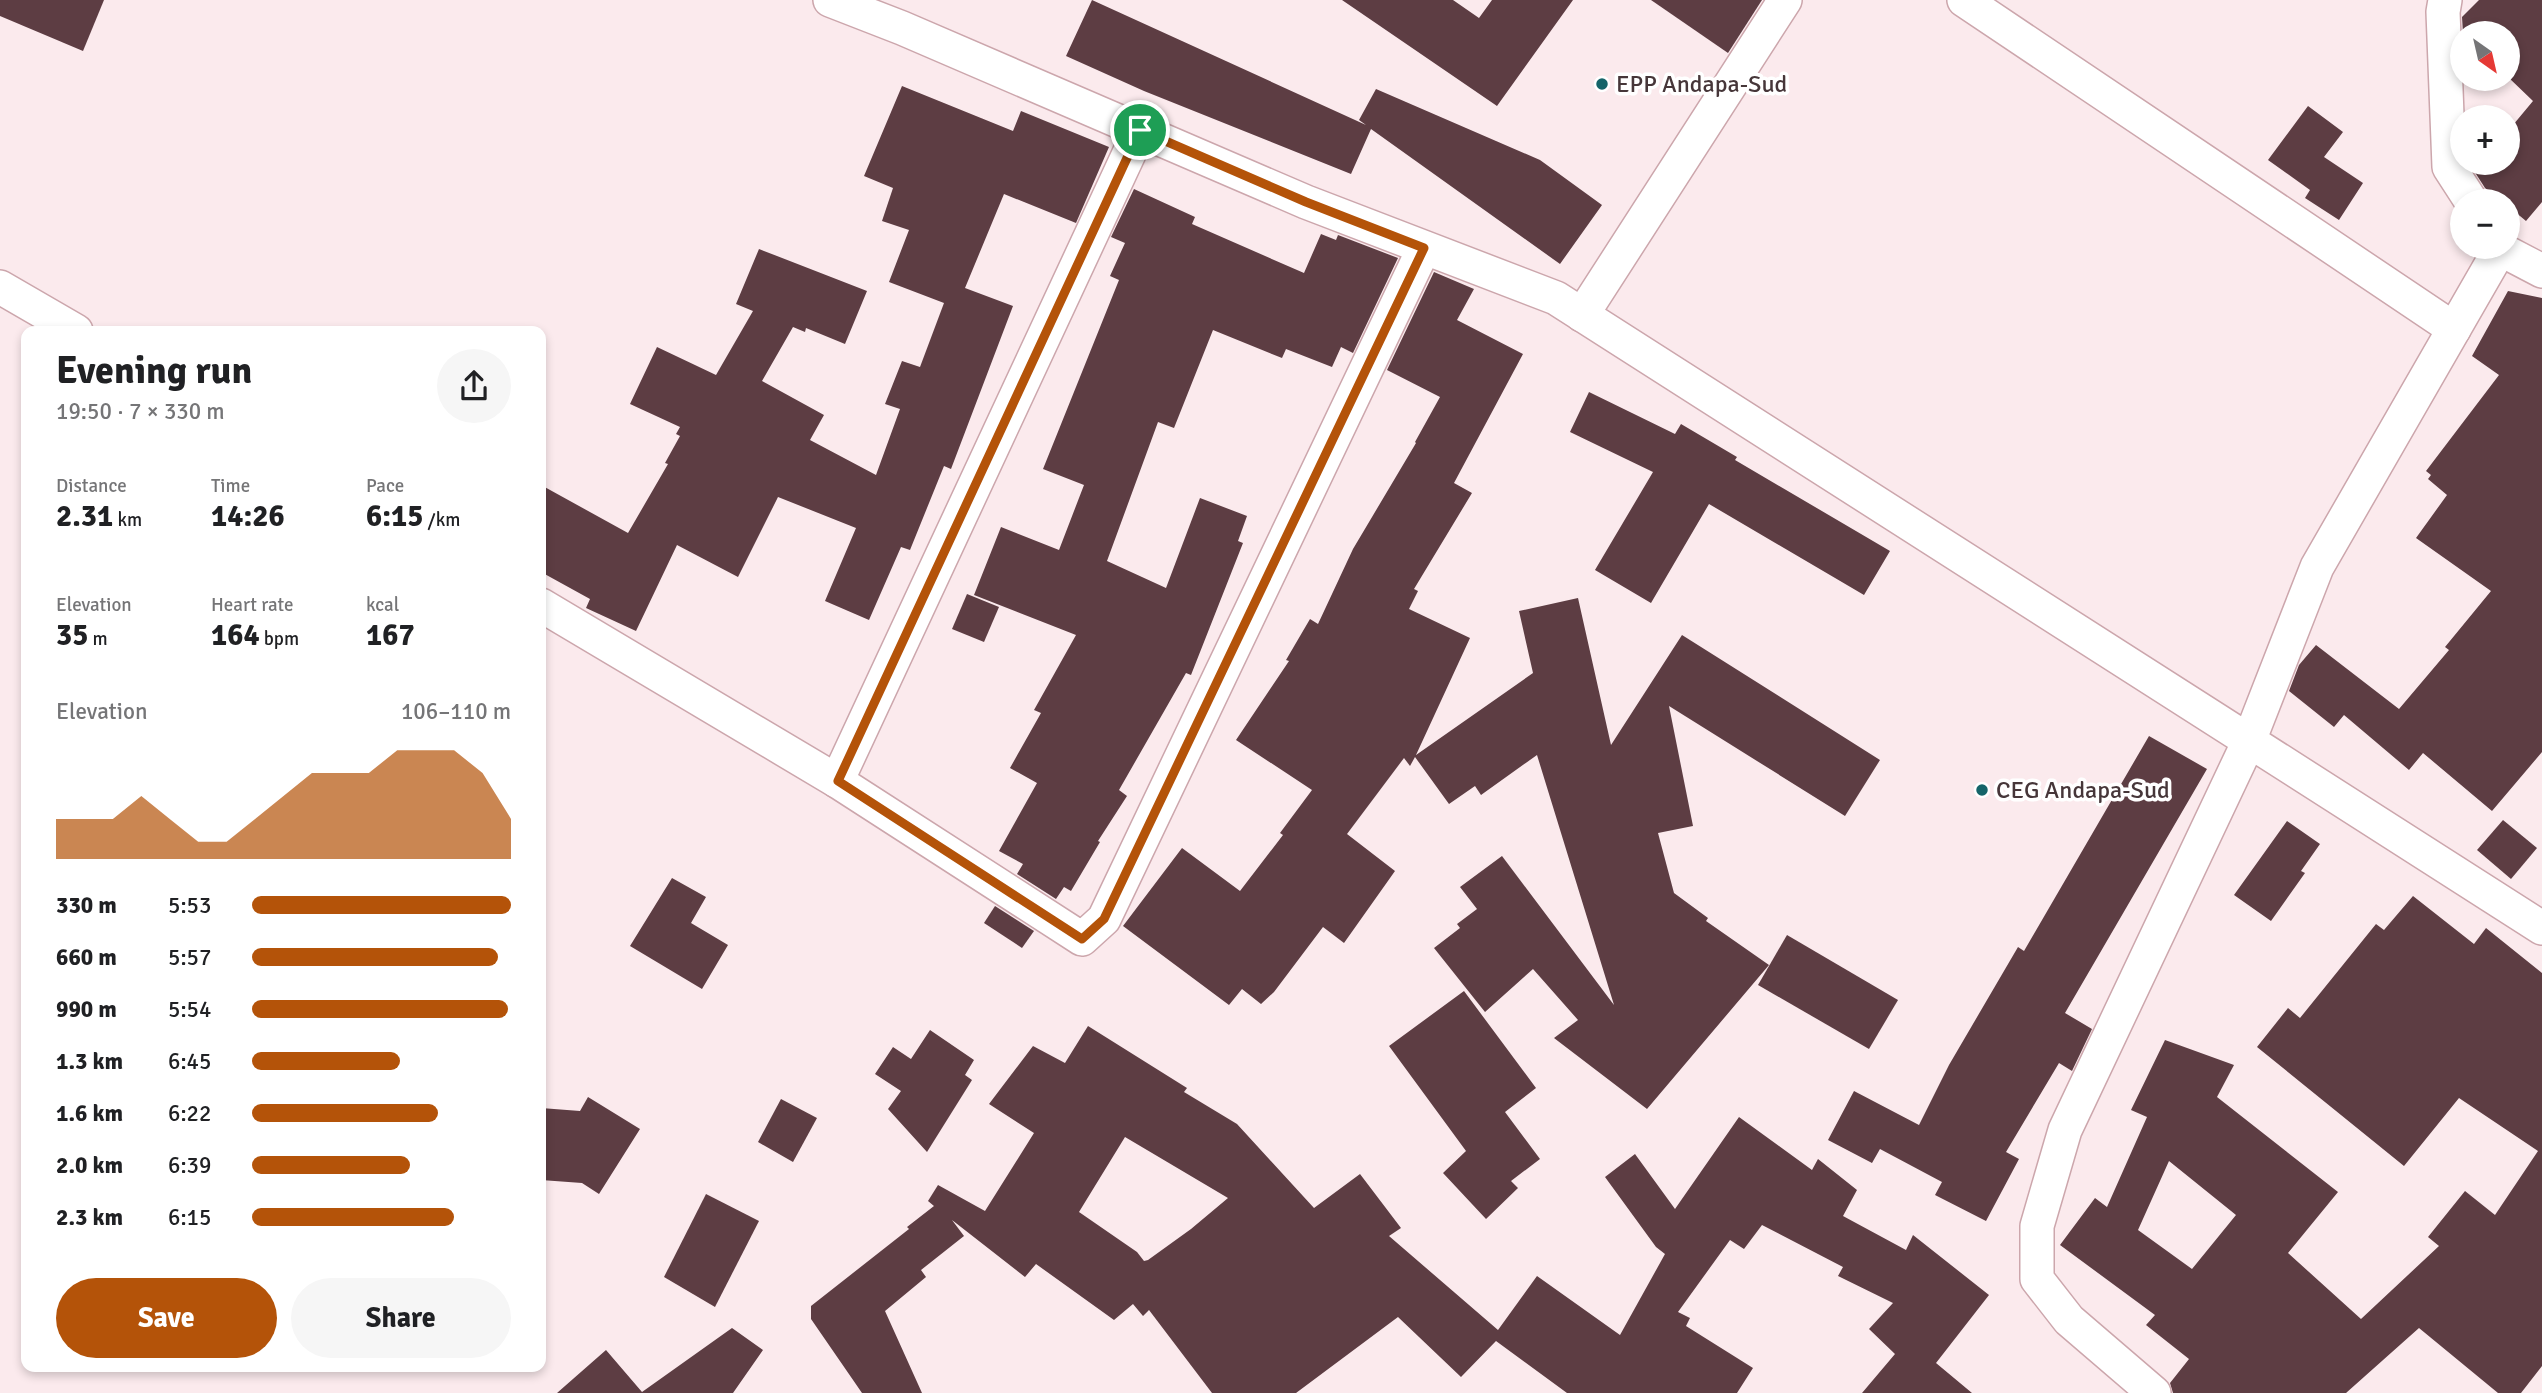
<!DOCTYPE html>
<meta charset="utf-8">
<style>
body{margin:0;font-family:Signika,sans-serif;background:#f6f6f6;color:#202124;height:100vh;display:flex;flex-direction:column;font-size:26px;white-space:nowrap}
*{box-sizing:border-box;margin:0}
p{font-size:23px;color:#757577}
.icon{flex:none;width:38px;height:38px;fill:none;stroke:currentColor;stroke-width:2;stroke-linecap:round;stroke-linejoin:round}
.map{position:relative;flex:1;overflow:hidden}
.sheet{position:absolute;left:21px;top:326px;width:525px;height:1046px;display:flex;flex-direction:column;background:#fff;border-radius:14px;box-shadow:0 4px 10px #0003}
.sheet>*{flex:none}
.needle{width:46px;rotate:146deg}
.fabs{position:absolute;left:2450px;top:21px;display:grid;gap:14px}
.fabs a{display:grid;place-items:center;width:70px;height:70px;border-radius:50%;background:#fff;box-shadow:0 4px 10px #0003;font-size:35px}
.pin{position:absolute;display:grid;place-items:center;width:60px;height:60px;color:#fff;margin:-30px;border:4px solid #fff;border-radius:50%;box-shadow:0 2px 7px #0007}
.round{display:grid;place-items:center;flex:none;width:74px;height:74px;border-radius:37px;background:#f6f6f6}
.head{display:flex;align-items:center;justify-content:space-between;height:119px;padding:0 35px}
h1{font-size:38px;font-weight:700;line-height:52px}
.metrics{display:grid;grid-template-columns:repeat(3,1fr);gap:10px;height:119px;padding:7px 35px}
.metrics div{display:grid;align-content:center}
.metrics b{font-size:30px;font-weight:700}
.metrics small{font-size:19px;font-weight:400}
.metrics p{font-size:19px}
.chart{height:196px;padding:14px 35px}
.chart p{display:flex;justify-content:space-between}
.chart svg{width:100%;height:126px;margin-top:7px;fill:#b45309;opacity:.7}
.primary-button{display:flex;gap:14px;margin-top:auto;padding:14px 35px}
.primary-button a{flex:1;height:80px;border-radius:42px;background:#b45309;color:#fff;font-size:28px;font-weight:700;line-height:80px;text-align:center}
.primary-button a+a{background:#f6f6f6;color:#202124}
ul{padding:0 35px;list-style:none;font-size:23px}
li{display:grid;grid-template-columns:112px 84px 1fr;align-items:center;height:52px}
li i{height:18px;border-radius:9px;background:#b45309}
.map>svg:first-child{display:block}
</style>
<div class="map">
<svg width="2542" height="1393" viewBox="0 0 2542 1393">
<rect width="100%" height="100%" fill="#fbeaed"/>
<g fill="#5d3d43" fill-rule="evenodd">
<polygon points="0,0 104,0 83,51 0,16"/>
<polygon points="1092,0 1366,125 1359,120 1376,89 1540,160 1602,205 1560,264 1371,129 1351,174 1144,91 1066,56"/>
<polygon points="1342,0 1453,0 1479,18 1492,0 1573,0 1497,106"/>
<polygon points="1651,0 1762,0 1728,53"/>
<polygon points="2479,0 2542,0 2542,202 2526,221 2508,206 2508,201 2502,201 2485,188 2469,163 2508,163 2508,131 2533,101 2508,77 2508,33 2463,33 2462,17"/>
<polygon points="902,86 1013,131 1021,111 1109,147 1076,223 1004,194 965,288 1013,306 951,469 944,466 910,550 901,547 869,620 825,601 856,528 778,497 738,577 677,545 636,631 586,608 590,599 541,572 541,485 628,533 668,464 665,463 680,436 676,434 680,427 630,404 657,347 716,375 753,311 736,304 759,249 867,291 845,344 806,328 805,332 793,327 762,381 824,415 810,440 876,475 900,409 885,404 902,361 920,367 944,303 889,282 909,230 882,221 893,188 864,176"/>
<polygon points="2308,106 2343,132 2324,157 2363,183 2339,220 2305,198 2310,190 2268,160"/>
<polygon points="1134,189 1195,217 1192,224 1304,273 1321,234 1336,240 1338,235 1398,258 1353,353 1341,347 1332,367 1286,349 1282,358 1213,330 1174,428 1158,422 1107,561 1166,588 1200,498 1247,516 1238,541 1243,543 1191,675 1186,673 1119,790 1127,796 1098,841 1100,842 1071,891 1064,887 1056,899 1017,874 1023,864 999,851 1037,783 1010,768 1041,713 1034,710 1076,635 974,595 1001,527 1059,550 1084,485 1043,469 1119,280 1110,276 1125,243 1111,237"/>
<polygon points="1434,272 1474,289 1457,320 1523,354 1454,483 1472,493 1414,589 1418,591 1409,609 1470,638 1416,755 1533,673 1519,611 1578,598 1611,745 1682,635 1880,760 1845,816 1669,706 1693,826 1658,833 1674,893 1708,918 1706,921 1769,965 1647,1109 1554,1038 1578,1020 1533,969 1485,1012 1434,948 1460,928 1457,924 1477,909 1460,887 1502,856 1614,1005 1537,755 1481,795 1475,786 1449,804 1415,757 1410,766 1404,758 1347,834 1395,871 1344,943 1323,927 1274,992 1261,1004 1242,989 1229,1005 1123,926 1182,848 1240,891 1283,835 1280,833 1312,790 1236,740 1289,661 1286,660 1310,619 1318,624 1353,549 1416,443 1415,442 1440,397 1387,370"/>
<polygon points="2508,291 2542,298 2542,752 2492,811 2423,753 2409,770 2344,715 2334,727 2289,691 2299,665 2316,645 2399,709 2449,650 2445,647 2491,591 2416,538 2447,495 2428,479 2431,475 2426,471 2499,375 2472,356"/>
<polygon points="1589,392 1675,434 1681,424 1737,457 1735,460 1890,551 1864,595 1709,504 1651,603 1595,570 1653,472 1570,432"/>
<polygon points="967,594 999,607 984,642 952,629"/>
<polygon points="2149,736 2207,769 2065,1013 2092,1029 2072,1071 2059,1063 2006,1152 2019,1159 1986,1221 1935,1195 1942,1182 1880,1149 1872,1163 1828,1140 1854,1091 1919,1125 1949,1065 2018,947 2024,951"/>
<polygon points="2503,820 2537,848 2511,879 2477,850"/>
<polygon points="2287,821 2320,844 2301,871 2305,873 2271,921 2234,895"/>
<polygon points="672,878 706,897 691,923 728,945 702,989 630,946"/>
<path d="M2413,896L2474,944L2486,928L2542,973V1366L2521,1393H2498L2419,1328L2346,1393H2173L2170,1383L2189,1359L2146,1325L2155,1315L2060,1245L2095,1198L2107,1207L2147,1117L2131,1110L2165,1040L2234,1065L2217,1097L2338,1192L2288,1253L2361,1319L2439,1246L2428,1237L2465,1191L2495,1215L2538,1151L2459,1098L2404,1166L2257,1047L2288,1008L2300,1018L2376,924L2384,930ZM2169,1161L2236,1215L2192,1269L2138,1230Z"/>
<polygon points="995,906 1034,931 1022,948 984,923"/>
<polygon points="1787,935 1898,1000 1869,1049 1758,985"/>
<polygon points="1464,991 1536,1088 1505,1112 1540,1159 1511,1181 1518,1188 1486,1219 1443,1173 1466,1151 1389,1046"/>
<path d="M1088,1026L1187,1088L1184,1092L1237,1124L1314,1208L1360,1174L1401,1228L1389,1236L1498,1330L1537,1276L1620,1335L1665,1254L1656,1247L1605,1177L1635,1154L1675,1209L1739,1117L1812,1170L1818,1159L1857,1190L1843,1216L1906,1250L1913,1235L1989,1295L1936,1363L1972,1393H1862L1895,1354L1869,1329L1893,1303L1838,1276L1843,1267L1762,1225L1744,1249L1730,1240L1678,1312L1690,1318L1686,1326L1753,1368L1737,1393H1567L1496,1341L1461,1377L1398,1317L1296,1393H1212L1149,1310L1143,1316L1133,1304L1114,1320L1036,1264L1025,1277L952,1220L964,1236L921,1270L926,1277L885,1311L922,1393H862L811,1319V1306L909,1229L907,1227L934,1206L928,1201L938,1185L985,1211L1034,1133L989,1104L1033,1046L1065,1063ZM1125,1137L1228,1198L1191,1229L1148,1260L1144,1261L1137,1252L1079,1212Z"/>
<polygon points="930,1030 974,1060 965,1075 972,1080 927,1152 888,1109 901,1091 875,1074 893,1047 911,1059"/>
<polygon points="588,1097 640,1129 599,1194 582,1183 541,1180 541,1108 580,1111"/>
<polygon points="781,1099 817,1118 793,1162 758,1142"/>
<polygon points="706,1194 759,1221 715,1307 664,1277"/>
<polygon points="732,1328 763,1350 733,1393 557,1393 606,1350 642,1392"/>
</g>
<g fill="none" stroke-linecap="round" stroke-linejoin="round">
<g stroke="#cca6ac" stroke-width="36">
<g id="street">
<polyline points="830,0 902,28 1306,202 1556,298 2542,928"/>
<polyline points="1964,0 2454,329"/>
<polyline points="2445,0 2443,12 2449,167 2471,201"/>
<polyline points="2500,249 2542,271"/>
<polyline points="0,287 76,331"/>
<polyline points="1582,315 1785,0"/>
<polyline points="541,605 837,781 1082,939 1104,919 1424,248"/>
<polyline points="837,781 1140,130"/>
<polyline points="2154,1393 2069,1320 2037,1279 2037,1226 2065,1130 2249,741 2317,567 2500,249 2499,247"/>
</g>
</g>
<use href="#street" stroke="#fff" stroke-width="33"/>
</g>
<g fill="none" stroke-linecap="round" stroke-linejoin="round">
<g stroke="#fff" stroke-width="14">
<polygon id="route" points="1140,130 1306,202 1424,248 1104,919 1082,939 838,781"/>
</g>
<use href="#route" stroke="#b45309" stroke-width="9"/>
</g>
<g fill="#156469" stroke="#fff" stroke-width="2.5">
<circle cx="1602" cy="84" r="7"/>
<circle cx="1982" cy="790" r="7"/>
</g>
<g text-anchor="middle" stroke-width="7" stroke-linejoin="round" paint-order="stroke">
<g font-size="24" fill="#463639" stroke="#fff" text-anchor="start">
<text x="1616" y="92">EPP Andapa-Sud</text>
<text x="1996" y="798">CEG Andapa-Sud</text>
</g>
</g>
</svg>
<div class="fabs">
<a><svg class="needle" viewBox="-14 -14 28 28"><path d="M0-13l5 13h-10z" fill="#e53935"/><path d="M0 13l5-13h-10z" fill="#757577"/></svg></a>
<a>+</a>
<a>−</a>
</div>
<div class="pin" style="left:1140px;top:130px;background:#1e9e55"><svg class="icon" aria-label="arrive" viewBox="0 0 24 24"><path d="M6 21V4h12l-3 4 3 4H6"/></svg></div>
<section class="sheet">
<div class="head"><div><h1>Evening run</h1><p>19:50 · 7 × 330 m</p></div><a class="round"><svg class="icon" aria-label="share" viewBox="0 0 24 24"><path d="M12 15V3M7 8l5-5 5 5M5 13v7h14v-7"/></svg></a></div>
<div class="metrics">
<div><p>Distance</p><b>2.31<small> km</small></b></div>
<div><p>Time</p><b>14:26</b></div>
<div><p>Pace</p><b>6:15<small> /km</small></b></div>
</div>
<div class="metrics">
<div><p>Elevation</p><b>35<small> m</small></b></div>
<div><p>Heart rate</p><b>164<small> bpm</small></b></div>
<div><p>kcal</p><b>167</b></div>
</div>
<div class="chart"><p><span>Elevation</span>106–110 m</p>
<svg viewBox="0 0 160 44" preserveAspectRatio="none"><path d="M0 44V30L10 30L20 30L30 22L40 30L50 38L60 38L70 30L80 22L90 14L100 14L110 14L120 6L130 6L140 6L150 14L160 30V44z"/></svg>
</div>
<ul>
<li><b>330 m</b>5:53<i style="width:100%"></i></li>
<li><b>660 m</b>5:57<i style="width:95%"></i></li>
<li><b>990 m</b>5:54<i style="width:99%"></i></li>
<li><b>1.3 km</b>6:45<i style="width:57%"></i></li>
<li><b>1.6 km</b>6:22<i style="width:72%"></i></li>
<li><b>2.0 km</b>6:39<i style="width:61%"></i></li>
<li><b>2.3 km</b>6:15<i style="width:78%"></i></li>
</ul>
<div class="primary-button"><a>Save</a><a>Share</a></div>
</section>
</div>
